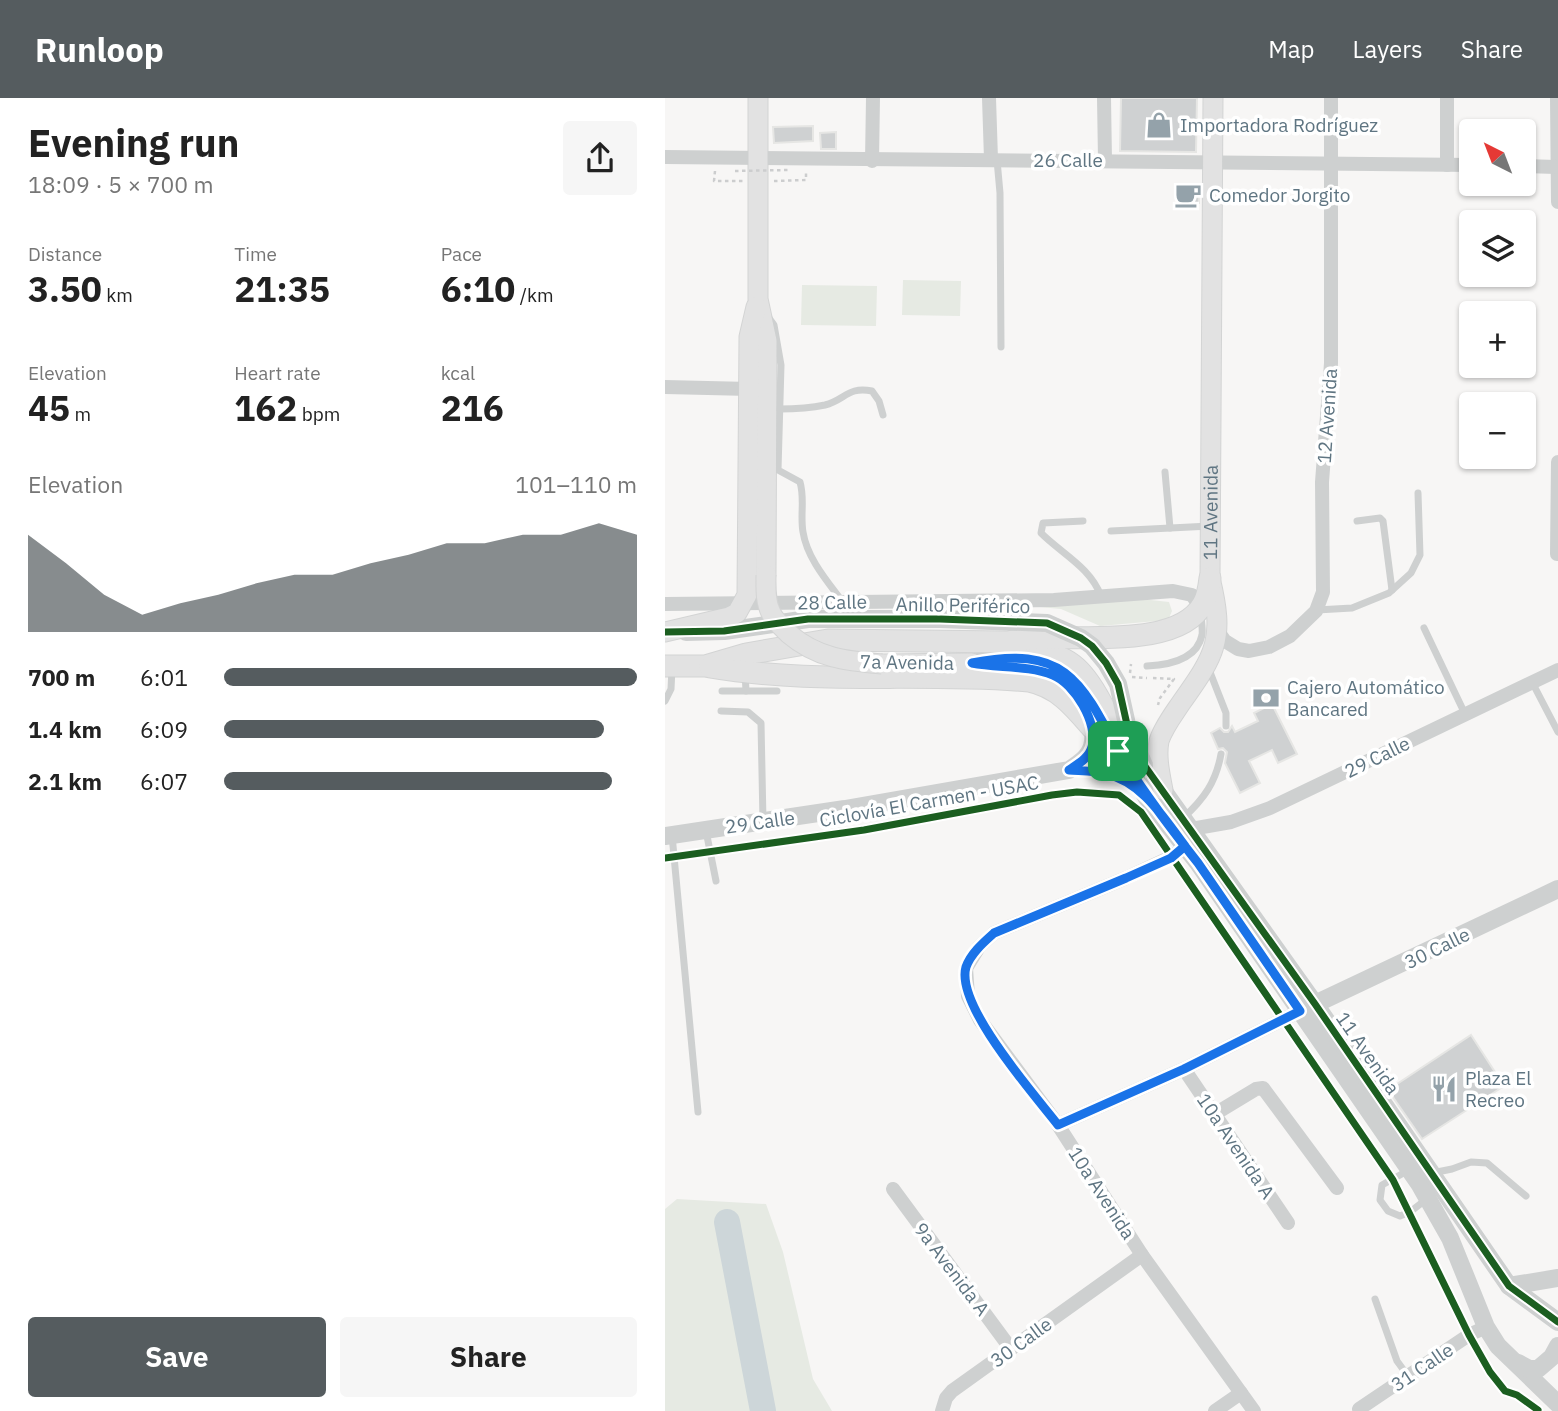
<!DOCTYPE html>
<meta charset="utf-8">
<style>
body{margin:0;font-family:"IBM Plex Sans",sans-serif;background:#f6f6f6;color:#222;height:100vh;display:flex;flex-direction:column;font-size:26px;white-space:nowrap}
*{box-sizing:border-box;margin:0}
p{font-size:23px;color:#767676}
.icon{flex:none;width:38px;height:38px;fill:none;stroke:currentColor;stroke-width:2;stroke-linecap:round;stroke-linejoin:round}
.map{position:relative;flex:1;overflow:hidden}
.drawer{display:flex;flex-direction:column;background:#fff;width:665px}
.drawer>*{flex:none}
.needle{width:46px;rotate:318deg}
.tools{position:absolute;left:794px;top:21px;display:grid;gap:14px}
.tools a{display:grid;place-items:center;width:77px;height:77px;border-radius:7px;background:#fff;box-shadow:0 2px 5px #0004;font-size:35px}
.pin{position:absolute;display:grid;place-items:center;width:60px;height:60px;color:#fff;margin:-30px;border-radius:14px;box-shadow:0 4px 10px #0006}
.round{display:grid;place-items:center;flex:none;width:74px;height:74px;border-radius:7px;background:#f6f6f6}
.headline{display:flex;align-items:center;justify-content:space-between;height:119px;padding:0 28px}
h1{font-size:38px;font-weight:700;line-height:52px}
.figures{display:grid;grid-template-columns:repeat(3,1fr);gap:10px;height:119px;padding:7px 28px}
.figures div{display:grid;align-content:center}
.figures b{font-size:35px;font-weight:700}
.figures small{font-size:19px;font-weight:400}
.figures p{font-size:19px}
.chart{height:196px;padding:14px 28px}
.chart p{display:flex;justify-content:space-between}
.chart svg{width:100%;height:126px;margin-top:7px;fill:#555c5f;opacity:.7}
.action{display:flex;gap:14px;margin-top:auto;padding:14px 28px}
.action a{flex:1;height:80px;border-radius:7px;background:#555c5f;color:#fff;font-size:28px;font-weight:700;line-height:80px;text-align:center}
.action a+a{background:#f6f6f6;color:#222}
ul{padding:0 28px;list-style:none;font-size:23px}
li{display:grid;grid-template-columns:112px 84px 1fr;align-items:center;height:52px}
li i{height:18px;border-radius:9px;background:#555c5f}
header{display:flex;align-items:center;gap:42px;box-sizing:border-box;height:98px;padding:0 35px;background:#555c5f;color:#fff}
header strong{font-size:33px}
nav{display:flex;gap:38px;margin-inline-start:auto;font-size:24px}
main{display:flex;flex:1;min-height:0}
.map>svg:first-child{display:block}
</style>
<header>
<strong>Runloop</strong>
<nav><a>Map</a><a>Layers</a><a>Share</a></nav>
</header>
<main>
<section class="drawer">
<div class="headline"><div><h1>Evening run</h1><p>18:09 · 5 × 700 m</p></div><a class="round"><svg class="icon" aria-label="share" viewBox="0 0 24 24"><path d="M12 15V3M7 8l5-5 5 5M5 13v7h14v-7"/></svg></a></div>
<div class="figures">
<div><p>Distance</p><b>3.50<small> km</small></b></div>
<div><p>Time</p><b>21:35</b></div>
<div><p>Pace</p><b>6:10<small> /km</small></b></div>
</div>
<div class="figures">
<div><p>Elevation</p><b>45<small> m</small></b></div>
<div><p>Heart rate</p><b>162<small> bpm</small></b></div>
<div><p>kcal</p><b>216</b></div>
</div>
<div class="chart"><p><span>Elevation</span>101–110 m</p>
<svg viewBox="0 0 160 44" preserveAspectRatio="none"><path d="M0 44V10L10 20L20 31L30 38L40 34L50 31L60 27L70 24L80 24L90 20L100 17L110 13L120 13L130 10L140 10L150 6L160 10V44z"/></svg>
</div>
<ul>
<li><b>700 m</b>6:01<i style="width:100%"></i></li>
<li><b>1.4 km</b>6:09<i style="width:92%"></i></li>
<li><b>2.1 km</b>6:07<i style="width:94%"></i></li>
</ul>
<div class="action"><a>Save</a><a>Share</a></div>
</section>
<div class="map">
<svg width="893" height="1313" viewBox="0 0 893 1313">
<rect width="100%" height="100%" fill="#f7f6f5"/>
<g fill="#e6eae3">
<polygon points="238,182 296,183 295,218 237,217"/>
<polygon points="137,187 212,188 211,228 136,227"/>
<polygon points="477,501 504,504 507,513 503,522 435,528 396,511 375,509"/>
<polygon points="12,1101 101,1106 118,1154 148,1281 167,1313 0,1313 0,1111"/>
</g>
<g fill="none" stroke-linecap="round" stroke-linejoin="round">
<polyline stroke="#cdd6d9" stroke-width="26" points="62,1124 98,1313"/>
</g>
<g fill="#cfd1d2" stroke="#e6e6e4" stroke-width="2">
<polygon points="456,0 532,0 531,54 455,53"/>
<polygon points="148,28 148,43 109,45 108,29"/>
<polygon points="171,34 171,51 156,51 155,35"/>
<polygon points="533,88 534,105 513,106 512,89"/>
<polygon points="607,606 632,656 613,665 607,652 584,663 595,685 575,695 560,665 562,654 558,650 553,651 546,635 555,630 559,634 563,634 567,628 570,634 593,623 589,615"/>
<polygon points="806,937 839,988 757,1041 723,992"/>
</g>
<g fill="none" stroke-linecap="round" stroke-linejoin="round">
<g stroke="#d3d4d4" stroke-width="21">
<g id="secondary">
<polyline points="93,0 93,201 102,243 101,477"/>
<polyline points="0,534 64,519 72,515 82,497 84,239 91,209"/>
<polyline points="217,566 307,565"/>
<path id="s1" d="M498,692C495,676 491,659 494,643C498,630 508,617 516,605C551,556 560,541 545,480L548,0"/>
</g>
</g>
<g stroke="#d3d4d4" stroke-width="23">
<g id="primary">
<path d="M361,552C403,555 418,570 437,606C441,614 447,622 450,631C452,638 451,646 453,653"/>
<path d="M0,568H40L81,556L163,542L343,544C390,531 510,557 538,506C543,498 544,489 545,480"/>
<path d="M45,569C151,587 258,574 364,583C393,589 409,609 427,630"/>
</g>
</g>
<g stroke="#cccdce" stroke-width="2.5" stroke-dasharray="3.5 3.5" stroke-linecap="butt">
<polyline points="50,73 49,83 78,83"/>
<polyline points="109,83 141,82 141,75"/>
<polyline points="465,575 466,566"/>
<polyline points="467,579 482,580"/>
<polyline points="488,580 509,581 495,600 493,607"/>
<polyline points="873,1312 875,1313"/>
</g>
<g stroke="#ced0d0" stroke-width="7">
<polyline points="332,62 335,95 336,249"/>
<path d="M104,220L109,227L116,267L113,372L135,384C140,401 135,417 138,434C142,460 162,483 177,503"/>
<path d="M114,311C129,311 146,310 160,307C180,302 183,288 207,293L214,303L218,317"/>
<polyline points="500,374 505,430"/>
<path d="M418,423L378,425L376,435C397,456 425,469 436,498"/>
<polyline points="692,423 715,420 718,423 727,492"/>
<polyline points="446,433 545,428"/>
<polyline points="652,512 687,510 724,495 746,475 755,457 753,395"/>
<polyline points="759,530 800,616"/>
<path d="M482,568C503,567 532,562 537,537C538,531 536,522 536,515"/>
<polyline points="543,569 561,615 561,628"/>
<polyline points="867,584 893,634"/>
<polyline points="57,593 81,593 80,575"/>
<polyline points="81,593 112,593"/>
<polyline points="0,603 6,591 7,570"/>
<polyline points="56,613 83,614 96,625 98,723"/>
<polyline points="409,672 444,676 467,687"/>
<path d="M518,720C539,701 551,684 556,656"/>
<polyline points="41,733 51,783"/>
<polyline points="7,737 33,1014"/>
<polyline points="744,1072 717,1087 715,1102 723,1113 735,1118 745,1114 763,1100"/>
<polyline points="767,1075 787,1071 806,1064 822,1065 861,1098"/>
<polyline points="710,1201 732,1263 743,1278"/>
</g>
<g stroke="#ced0d0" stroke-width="14">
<polyline points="324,0 326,61"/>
<polyline points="439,0 440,62"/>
<polyline points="892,0 893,104"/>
<polyline points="0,59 807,67"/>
<polyline points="207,63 208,0"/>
<polyline points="782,67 782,0"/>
<polyline points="859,68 891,69"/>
<polyline points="0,289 85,291"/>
<polyline points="892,456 893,364"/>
<polyline points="0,506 389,502 508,493 527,497 536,510"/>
<polyline points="552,532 560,543 573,551 584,553 604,549 625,538 651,513 658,494 657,384 666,265 666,0"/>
<polyline points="526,731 566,724 605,710 893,572"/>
<polyline points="520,749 506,759 461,780 329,835 314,849 301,870 303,898 315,922 393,1027 477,1157 589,1313"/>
<polyline points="519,971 623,1125"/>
<polyline points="548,1017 591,991 598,990 672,1090"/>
<polyline points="393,1027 519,971 635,913"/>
<polyline points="228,1091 346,1251"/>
<polyline points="694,1311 804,1237 821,1229"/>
<polyline points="277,1313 281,1300 287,1293 477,1157"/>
<polyline points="550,1313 576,1295"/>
</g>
<g stroke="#ced0d0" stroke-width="18">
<polyline points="21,534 59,533 143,521 275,521"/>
<polyline points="307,565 328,561 380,563"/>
<polyline points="446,641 482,700 533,765 755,1087 785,1140 821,1229 833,1248 893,1306"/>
<polyline points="490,681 650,906 844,1188 893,1224"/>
<path d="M0,738L180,711L404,672C413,666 424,659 427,648C434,625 410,587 390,577C381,573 372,572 362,571"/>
<polyline points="650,906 893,791"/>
<polyline points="844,1188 893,1180"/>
<polyline points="853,1265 864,1271 873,1271 887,1259 893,1248"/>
</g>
<use href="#secondary" stroke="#e2e2e2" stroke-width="19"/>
<use href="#primary" stroke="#e2e2e2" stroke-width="21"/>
<g stroke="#d3d4d4" stroke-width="21" stroke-linecap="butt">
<path id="secondary-bridge" d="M101,477C101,489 100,503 106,515C110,523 118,530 124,536C152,560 181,563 217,566"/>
</g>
<polyline stroke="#cccdce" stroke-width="2.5" stroke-dasharray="3.5 3.5" stroke-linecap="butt" points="70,73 123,72"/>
<polyline stroke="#ced0d0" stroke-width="18" points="275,521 382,525 416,540 427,548 441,565 453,586 463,631 479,667"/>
<use href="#secondary-bridge" stroke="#e2e2e2" stroke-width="19"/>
<g stroke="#fff" stroke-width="11">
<g id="cycleway">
<polyline points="0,534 59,533 143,521 275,521 382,525 416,540 427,548 441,565 453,586 463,631 479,667 650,906 844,1188 893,1224"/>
<polyline points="0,760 199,732 387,697 412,694 454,697 476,714 728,1082 804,1237 825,1274 840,1293 852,1297 873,1312"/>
</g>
</g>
<use href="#cycleway" stroke="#1b5e20" stroke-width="7"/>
</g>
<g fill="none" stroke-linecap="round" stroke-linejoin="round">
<g stroke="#fff" stroke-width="14">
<path id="route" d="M453,653C415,580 398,547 307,565C333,570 363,567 388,577C409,585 434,626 427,649C424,660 413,666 404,672C417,673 430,673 442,676C478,684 500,722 520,748L506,760L461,780L329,835C319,844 306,855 301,869C290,907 369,996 393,1027L519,971L635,913L533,765C504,728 478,694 453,653"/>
</g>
<use href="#route" stroke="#1a73e8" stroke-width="9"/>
</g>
<defs>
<g id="shop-bare" transform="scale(2.1)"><path d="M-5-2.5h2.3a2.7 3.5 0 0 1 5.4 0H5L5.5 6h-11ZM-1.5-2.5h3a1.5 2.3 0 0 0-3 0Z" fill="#94a2aa" stroke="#fff" stroke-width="2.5" paint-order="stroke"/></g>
<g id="cafe-bare" transform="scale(2.1)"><path d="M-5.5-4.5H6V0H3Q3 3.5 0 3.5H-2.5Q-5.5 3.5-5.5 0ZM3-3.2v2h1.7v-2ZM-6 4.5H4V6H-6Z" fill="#94a2aa" stroke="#fff" stroke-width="2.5" paint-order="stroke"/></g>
<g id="bank-bare" transform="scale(2.1)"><path d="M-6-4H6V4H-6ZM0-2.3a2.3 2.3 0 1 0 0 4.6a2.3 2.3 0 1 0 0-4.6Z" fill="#94a2aa" stroke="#fff" stroke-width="2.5" paint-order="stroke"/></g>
<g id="restaurant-bare" transform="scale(2.1)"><path d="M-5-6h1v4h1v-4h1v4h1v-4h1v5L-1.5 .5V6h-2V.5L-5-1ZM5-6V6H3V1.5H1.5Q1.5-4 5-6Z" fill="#94a2aa" stroke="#fff" stroke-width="2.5" paint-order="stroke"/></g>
</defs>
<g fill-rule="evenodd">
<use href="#shop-bare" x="494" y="27"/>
<use href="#cafe-bare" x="523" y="97"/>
<use href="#bank-bare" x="601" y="600"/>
<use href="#restaurant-bare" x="779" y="991"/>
</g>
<g text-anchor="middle" stroke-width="7" stroke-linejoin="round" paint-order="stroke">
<g font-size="19" fill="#5f7582" stroke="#fff" text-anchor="start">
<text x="515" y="34">Importadora Rodríguez</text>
<text x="544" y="104">Comedor Jorgito</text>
<text x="622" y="596">Cajero Automático<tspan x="622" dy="22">Bancared</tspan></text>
<text x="800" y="987">Plaza El<tspan x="800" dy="22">Recreo</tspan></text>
</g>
<g font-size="19" fill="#5f7582" stroke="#fff">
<text x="403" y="69">26 Calle</text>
<text transform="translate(662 318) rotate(-86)" y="7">12 Avenida</text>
<text dy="7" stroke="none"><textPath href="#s1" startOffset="294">11 Avenida</textPath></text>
<text transform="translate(167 504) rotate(-1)" y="7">28 Calle</text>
<text transform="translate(298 507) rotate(1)" y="7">Anillo Periférico</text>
<text transform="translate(242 564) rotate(1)" y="7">7a Avenida</text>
<text transform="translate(712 659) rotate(-26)" y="7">29 Calle</text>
<text transform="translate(264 703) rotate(-10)" y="7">Ciclovía El Carmen - USAC</text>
<text transform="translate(95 724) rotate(-8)" y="7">29 Calle</text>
<text transform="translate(772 850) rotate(-26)" y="7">30 Calle</text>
<text transform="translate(703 955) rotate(55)" y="7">11 Avenida</text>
<text transform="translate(571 1048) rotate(56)" y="7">10a Avenida A</text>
<text transform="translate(437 1095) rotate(57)" y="7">10a Avenida</text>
<text transform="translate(287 1171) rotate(53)" y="7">9a Avenida A</text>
<text transform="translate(356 1244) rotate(-36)" y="7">30 Calle</text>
<text transform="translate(757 1269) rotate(-34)" y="7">31 Calle</text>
</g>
</g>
</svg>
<div class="tools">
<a><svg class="needle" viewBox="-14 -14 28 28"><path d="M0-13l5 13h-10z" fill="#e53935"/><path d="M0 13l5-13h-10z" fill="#767676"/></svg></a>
<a><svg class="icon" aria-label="layers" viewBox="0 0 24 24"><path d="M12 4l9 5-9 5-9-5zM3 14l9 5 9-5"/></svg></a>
<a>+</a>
<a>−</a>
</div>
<div class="pin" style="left:453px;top:653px;background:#1e9e55"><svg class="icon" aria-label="arrive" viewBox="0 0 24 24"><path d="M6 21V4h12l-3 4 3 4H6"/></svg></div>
</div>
</main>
